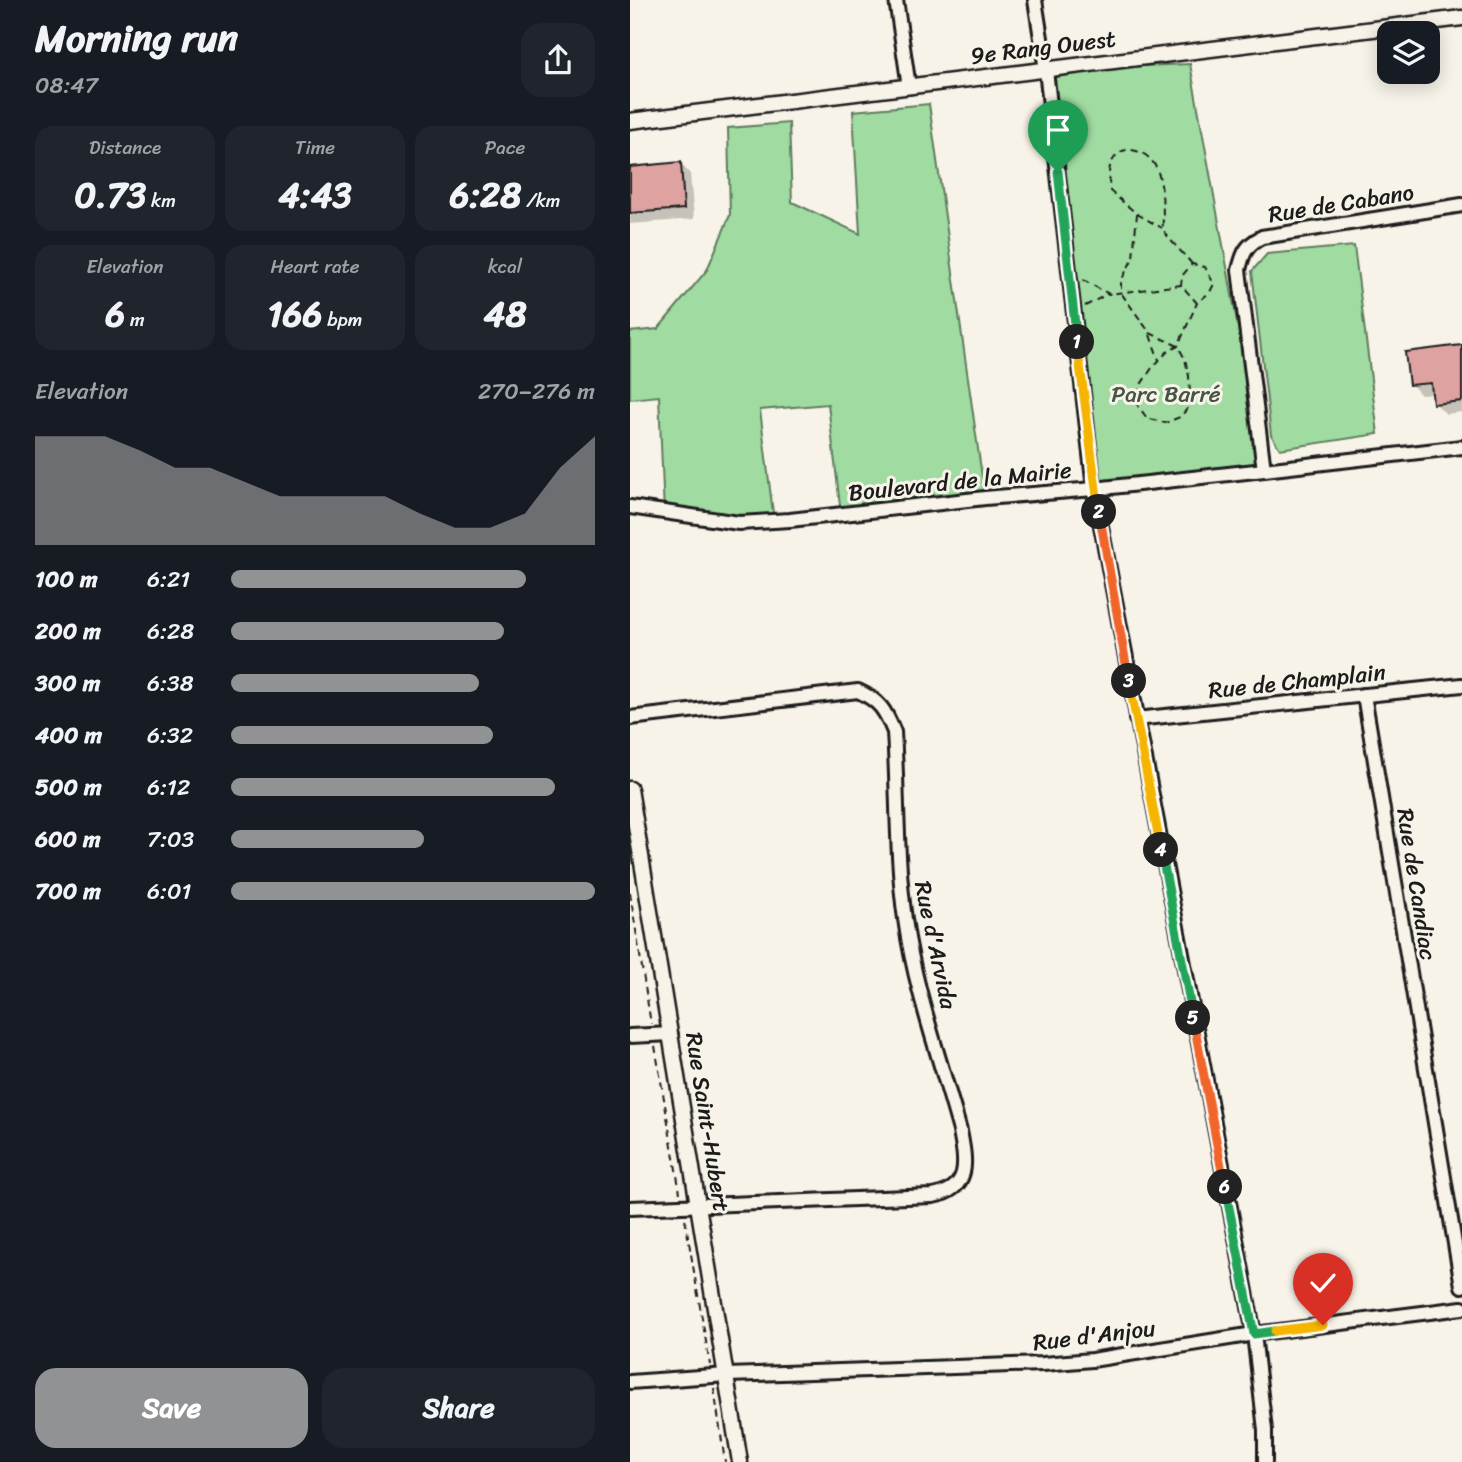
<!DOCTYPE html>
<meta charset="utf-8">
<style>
body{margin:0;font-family:Sriracha,sans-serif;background:#20242c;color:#f1f3f6;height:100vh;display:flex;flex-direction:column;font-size:26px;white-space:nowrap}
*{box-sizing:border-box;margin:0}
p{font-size:23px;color:#9ea1a6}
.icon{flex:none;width:38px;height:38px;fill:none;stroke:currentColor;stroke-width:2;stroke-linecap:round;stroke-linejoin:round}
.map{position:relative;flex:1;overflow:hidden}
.side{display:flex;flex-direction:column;background:#171b24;width:630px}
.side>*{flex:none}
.fabs{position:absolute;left:747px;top:21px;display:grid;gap:14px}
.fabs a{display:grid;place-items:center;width:63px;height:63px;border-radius:14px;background:#171b24;box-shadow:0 4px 18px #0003;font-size:35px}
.pin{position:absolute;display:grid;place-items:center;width:60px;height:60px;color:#fff;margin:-72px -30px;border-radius:50% 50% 50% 0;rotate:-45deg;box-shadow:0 0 7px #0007}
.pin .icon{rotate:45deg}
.km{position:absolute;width:35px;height:35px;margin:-18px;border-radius:50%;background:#222;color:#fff;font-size:19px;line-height:35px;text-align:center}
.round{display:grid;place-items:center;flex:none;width:74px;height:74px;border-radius:21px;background:#20242c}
.headline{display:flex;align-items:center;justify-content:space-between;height:119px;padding:0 35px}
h1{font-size:38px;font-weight:800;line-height:52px}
.stats{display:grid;grid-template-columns:repeat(3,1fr);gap:10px;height:119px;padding:7px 35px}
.stats div{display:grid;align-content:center;border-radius:18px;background:#20242c;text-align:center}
.stats b{font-size:35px;font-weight:800}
.stats small{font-size:19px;font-weight:400}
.stats p{font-size:19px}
.chart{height:196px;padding:14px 35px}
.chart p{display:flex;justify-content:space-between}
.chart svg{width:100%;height:126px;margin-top:7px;fill:#919294;opacity:.7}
.action{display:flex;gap:14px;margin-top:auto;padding:14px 35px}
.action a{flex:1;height:80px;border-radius:21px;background:#919294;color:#fff;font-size:28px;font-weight:800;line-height:80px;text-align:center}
.action a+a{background:#20242c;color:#f1f3f6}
ul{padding:0 35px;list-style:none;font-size:23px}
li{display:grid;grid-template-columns:112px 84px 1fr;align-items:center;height:52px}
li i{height:18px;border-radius:9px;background:#919294}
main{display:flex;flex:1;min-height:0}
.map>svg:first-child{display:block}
</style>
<main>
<section class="side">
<div class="headline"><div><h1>Morning run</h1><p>08:47</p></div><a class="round"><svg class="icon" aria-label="share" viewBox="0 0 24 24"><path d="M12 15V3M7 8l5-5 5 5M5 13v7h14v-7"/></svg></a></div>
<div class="stats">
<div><p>Distance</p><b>0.73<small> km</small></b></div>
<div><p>Time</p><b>4:43</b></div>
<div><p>Pace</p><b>6:28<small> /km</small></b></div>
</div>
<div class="stats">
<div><p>Elevation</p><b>6<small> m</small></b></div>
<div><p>Heart rate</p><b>166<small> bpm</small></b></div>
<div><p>kcal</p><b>48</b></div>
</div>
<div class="chart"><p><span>Elevation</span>270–276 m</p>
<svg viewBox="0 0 160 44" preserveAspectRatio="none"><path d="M0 44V6L10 6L20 6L30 11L40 17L50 17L60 22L70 27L80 27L90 27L100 27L110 33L120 38L130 38L140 33L150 17L160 6V44z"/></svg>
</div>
<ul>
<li><b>100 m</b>6:21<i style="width:81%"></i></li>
<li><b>200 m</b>6:28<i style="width:75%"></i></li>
<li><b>300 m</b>6:38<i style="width:68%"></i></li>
<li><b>400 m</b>6:32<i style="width:72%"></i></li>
<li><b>500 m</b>6:12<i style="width:89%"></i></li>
<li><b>600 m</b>7:03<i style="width:53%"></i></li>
<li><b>700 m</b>6:01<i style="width:100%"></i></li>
</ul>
<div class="action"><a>Save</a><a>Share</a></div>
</section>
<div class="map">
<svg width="832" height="1462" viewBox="0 0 832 1462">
<rect width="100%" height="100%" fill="#f7f3e8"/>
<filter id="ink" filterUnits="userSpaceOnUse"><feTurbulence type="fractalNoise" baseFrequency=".0143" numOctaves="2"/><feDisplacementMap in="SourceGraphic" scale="14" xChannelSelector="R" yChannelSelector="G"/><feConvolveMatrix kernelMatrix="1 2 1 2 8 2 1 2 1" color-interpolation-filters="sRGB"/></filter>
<g filter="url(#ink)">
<g fill="#a0dba1" stroke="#5e7c5e" stroke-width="2">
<polygon points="560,64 634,470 464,489 416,70"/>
<polygon points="299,104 355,498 211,514 198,404 130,410 144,521 34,514 29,396 0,399 0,332 28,329 77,270 100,215 98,128 159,123 162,202 230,234 223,111"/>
<polygon points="724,246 748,434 650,449 641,435 622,271 637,254"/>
</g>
<g fill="#0003">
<polygon points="50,163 60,174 64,219 0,224 0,168"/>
<polygon points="832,347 832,412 816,414 805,403 804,394 791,395 781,384"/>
</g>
<g fill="#dea3a1" stroke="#1c1c1c" stroke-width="2">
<polygon points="51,162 54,209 0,213 0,167"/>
<polygon points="832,345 832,401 803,404 801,383 779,385 775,352"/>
</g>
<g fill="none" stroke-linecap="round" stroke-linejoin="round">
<g stroke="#1c1c1c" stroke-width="18">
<g id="minor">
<polyline points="266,0 279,87"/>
<polyline points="405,0 416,70 464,489 624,1334 635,1430 635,1462"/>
<path d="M634,470L609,270C613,253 616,245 632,237L832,205"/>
<polyline points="0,507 109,523 160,520 355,498 464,489 634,470 832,447"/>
<polyline points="734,695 832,1286"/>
<path d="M0,718L228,691C250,701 255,710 264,732C268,794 266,857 275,919C285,991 311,1061 330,1131C336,1162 341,1189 303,1196L0,1208"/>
<polyline points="506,719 832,685"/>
<polyline points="0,1036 41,1034"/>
<polyline points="0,1382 97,1375 413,1364 462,1360 624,1334 832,1308"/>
</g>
</g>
<g stroke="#1c1c1c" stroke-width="19">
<g id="tertiary">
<polyline points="0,121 832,18"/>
<polyline points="0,789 110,1462"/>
</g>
</g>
<g stroke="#1c1c1c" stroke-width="2" stroke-dasharray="7 5" stroke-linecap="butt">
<polyline points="507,214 532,228"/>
<path d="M562,264C553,253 541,242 534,231C532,226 533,220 533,215C532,189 533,154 501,150C492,149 488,153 483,160C477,169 479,180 480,191L507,214L503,258L491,281V293L520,333L548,346L555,359L559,376L560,395L558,408L550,417L535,423L517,418L508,406L510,386L522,368L537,352L548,346L567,303"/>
<polyline points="453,280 479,294 551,285 567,303 580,292 584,284 575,267 562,264 552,276 551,285"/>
<polyline points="455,306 478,294"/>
<polyline points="520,335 529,360"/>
<polyline points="0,893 21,1024"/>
<polyline points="25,1046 50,1193"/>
<polyline points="55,1219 80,1365"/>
<polyline points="84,1388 95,1462"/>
</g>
<use href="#minor" stroke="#f7f3e8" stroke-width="12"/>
<use href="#tertiary" stroke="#f7f3e8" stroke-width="14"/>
</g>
</g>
<g fill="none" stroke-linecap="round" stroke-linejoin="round" filter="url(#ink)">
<g stroke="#fff" stroke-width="14">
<polyline id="split-1" points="428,172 447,342"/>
</g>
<g stroke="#fff" stroke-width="14">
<polyline id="split-2" points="447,342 469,512"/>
</g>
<g stroke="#fff" stroke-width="14">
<polyline id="split-3" points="469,512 499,681"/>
</g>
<g stroke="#fff" stroke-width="14">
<polyline id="split-4" points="499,681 531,850"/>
</g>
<g stroke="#fff" stroke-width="14">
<polyline id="split-5" points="531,850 563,1018"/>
</g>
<g stroke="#fff" stroke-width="14">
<polyline id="split-6" points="563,1018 595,1187"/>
</g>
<g stroke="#fff" stroke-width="14">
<polyline id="split-7" points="595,1187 624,1334 645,1331"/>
</g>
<g stroke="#fff" stroke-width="14">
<polyline id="split-8" points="645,1331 693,1325"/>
</g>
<use href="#split-1" stroke="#22a559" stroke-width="9"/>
<use href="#split-2" stroke="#f5b400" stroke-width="9"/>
<use href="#split-3" stroke="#f0652b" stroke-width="9"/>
<use href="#split-4" stroke="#f5b400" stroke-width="9"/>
<use href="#split-5" stroke="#22a559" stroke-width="9"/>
<use href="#split-6" stroke="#f0652b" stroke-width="9"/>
<use href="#split-7" stroke="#22a559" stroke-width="9"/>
<use href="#split-8" stroke="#f5b400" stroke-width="9"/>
</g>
<g text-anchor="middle" stroke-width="6" stroke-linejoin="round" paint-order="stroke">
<g font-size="23" fill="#1c1c1c" stroke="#f7f3e8">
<text transform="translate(413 47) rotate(-7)" y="8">9e Rang Ouest</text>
<text transform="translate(711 203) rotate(-9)" y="8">Rue de Cabano</text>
<text transform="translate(330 481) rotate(-6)" y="8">Boulevard de la Mairie</text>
<text transform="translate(667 681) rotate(-6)" y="8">Rue de Champlain</text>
<text transform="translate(787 884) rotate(81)" y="8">Rue de Candiac</text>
<text transform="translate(306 945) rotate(78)" y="8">Rue d'Arvida</text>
<text transform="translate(78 1122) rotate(81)" y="8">Rue Saint-Hubert</text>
<text transform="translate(464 1335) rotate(-7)" y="8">Rue d'Anjou</text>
</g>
<g font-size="23" fill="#454" stroke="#f7f3e8">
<text x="536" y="402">Parc Barré</text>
</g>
</g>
</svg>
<div class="fabs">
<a><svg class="icon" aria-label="layers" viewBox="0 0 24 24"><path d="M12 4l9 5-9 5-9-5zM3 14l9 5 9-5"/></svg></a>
</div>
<div class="pin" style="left:428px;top:172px;background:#1e9e55"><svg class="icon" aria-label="arrive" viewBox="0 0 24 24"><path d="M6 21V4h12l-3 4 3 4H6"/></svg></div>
<div class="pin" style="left:693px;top:1325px;background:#d93025"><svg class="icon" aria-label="check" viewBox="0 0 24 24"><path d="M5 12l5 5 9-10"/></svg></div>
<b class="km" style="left:447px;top:342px">1</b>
<b class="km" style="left:469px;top:512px">2</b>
<b class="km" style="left:499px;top:681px">3</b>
<b class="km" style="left:531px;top:850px">4</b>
<b class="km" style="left:563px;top:1018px">5</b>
<b class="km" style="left:595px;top:1187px">6</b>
</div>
</main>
